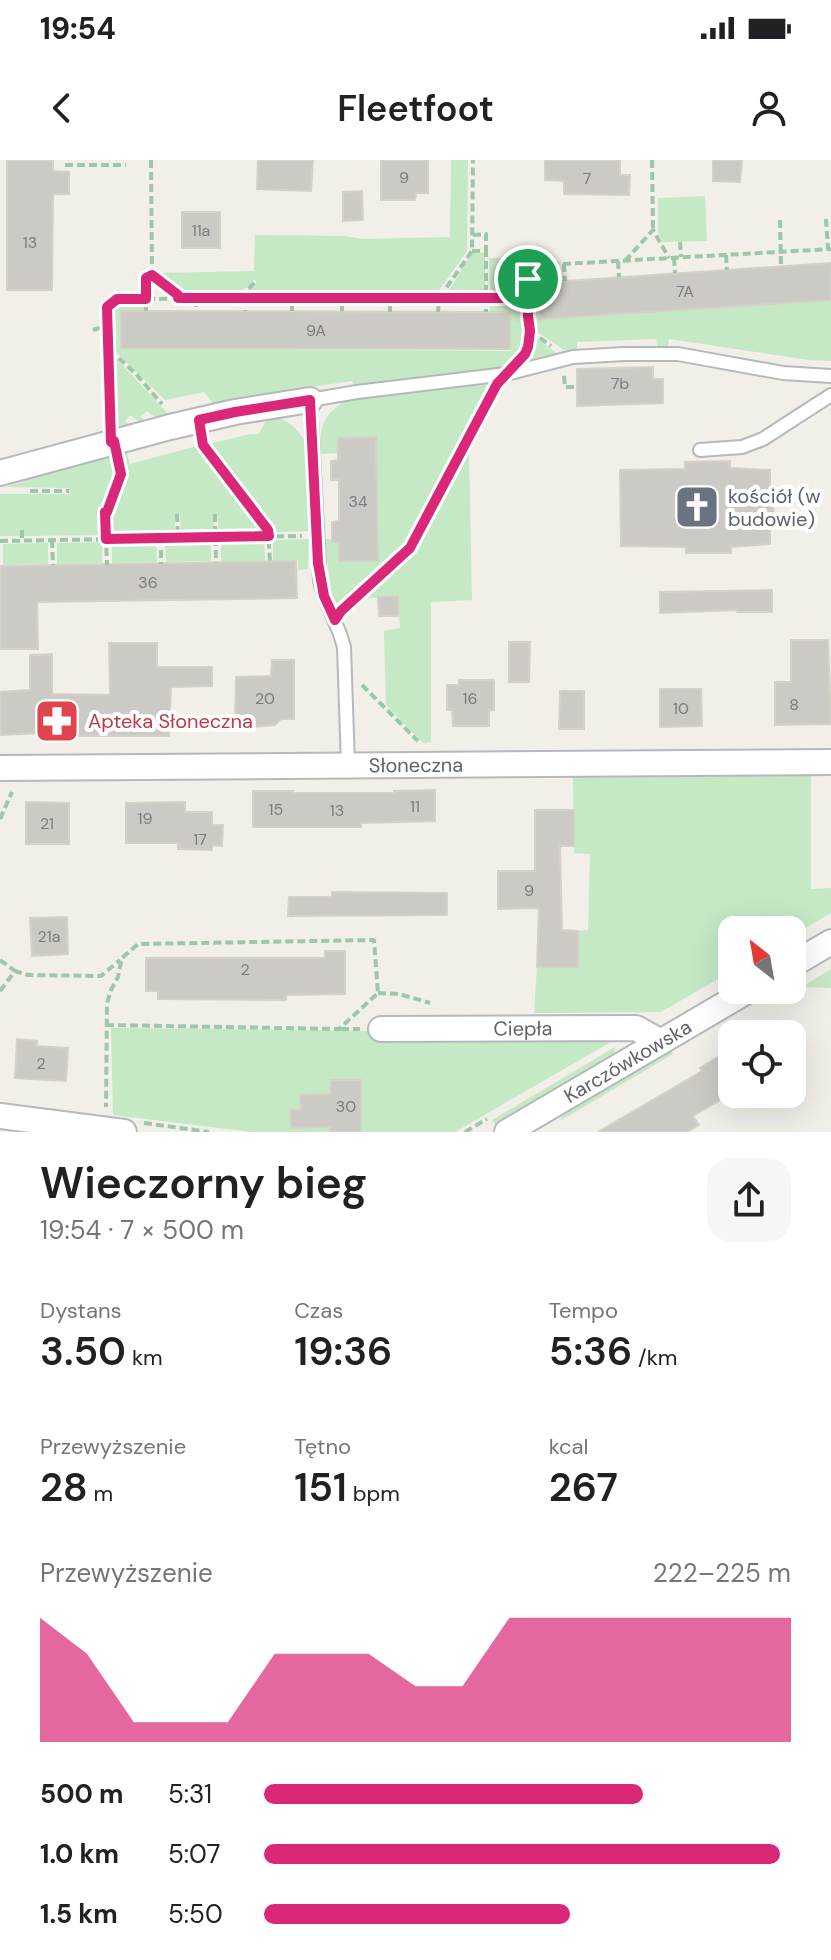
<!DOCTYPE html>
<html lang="pl">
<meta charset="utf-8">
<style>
body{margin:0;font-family:"DM Sans",sans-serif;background:#f6f6f6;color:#202124;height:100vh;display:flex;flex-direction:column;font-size:30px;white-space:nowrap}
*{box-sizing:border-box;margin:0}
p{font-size:26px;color:#757577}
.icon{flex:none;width:44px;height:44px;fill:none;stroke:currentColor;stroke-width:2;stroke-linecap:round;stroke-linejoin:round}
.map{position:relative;height:972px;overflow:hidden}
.details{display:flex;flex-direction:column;background:#fff;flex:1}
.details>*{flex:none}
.needle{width:52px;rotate:329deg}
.controls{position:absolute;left:718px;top:756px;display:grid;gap:16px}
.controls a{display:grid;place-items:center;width:88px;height:88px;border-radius:16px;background:#fff;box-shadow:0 8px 32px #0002;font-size:40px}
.pin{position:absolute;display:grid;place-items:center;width:68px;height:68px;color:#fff;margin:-34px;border:4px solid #fff;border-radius:50%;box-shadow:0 2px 8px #0007}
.round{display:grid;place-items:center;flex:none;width:84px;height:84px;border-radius:24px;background:#f6f6f6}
.summary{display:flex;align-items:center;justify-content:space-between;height:136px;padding:0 40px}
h1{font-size:44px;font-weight:600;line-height:60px}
.figures{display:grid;grid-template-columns:repeat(3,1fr);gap:12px;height:136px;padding:8px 40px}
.figures div{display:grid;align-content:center}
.figures b{font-size:40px;font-weight:600}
.figures small{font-size:22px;font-weight:400}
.figures p{font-size:22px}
.chart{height:224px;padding:16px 40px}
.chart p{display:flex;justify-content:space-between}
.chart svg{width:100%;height:144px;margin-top:8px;fill:#db2777;opacity:.7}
ul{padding:0 40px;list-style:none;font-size:26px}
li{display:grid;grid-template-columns:128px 96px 1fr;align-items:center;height:60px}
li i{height:20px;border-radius:10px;background:#db2777}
.status{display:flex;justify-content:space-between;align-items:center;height:56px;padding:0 40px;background:#fff;direction:ltr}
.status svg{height:22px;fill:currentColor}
header{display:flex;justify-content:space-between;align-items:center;height:104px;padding:0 40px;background:#fff;font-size:36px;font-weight:600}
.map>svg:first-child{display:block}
</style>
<div class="status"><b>19:54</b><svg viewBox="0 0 49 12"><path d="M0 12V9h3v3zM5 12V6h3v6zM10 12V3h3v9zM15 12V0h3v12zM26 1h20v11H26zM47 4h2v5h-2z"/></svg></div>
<header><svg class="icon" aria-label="back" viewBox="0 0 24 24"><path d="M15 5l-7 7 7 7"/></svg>Fleetfoot<svg class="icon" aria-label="person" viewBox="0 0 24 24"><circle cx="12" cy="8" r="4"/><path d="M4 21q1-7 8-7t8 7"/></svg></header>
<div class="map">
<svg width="831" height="972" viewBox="0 0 831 972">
<rect width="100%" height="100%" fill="#f1efe8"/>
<g fill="#c5e8c5">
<polygon points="451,0 468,0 467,91 438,132 246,134 256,123 255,119 240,133 182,134 160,118 159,113 254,111 255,75 345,76 362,79 450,77"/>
<polygon points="705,36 707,81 663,82 658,73 658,38"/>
<polygon points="472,92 485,93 485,134 447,134"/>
<path d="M517,92H523C524,120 524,115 503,134H490L489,98H517Z"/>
<polygon points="559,110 560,121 538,123 540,159 831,140 831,201 809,200 669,179 668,186 657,186 656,179 577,182 577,189 564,190 533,169 532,120 542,111"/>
<path d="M120,142H144V150L121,151V188L511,191V151H490V143H505L525,157C526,174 527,191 512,203C494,217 383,223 354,226L352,221L276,232L214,245L204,232L165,240L112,188L111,155Z"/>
<polygon points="533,176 557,193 523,201 531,187"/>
<polygon points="112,194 173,259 162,262 147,251 140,257 152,264 146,266 130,255 125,261 135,268 115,274"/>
<path d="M494,223L407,386L339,448L331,433L325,379H332L339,382L340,401L377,400L376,277L338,278V293L321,294C318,270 324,252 346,241Z"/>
<path d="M268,256C287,259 293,265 304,279L309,371L276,372L208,284L251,274H259Z"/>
<polygon points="197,286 219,314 221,313 264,372 263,373 218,373 218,355 215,354 214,354 214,373 181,373 180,355 175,356 175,374 108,374 107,358 103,357 103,375 24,376 23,370 20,370 20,376 0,376 0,334 70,334 68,328 6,327 26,321 29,317 113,295 118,317 125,315 119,289 126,290 130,304"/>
<polygon points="469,293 472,440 431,442 431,582 423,583 386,545 384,471 400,468 398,436 358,439 417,386"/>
<polygon points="309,379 308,409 298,410 298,400 273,401 273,380"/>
<polygon points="221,380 264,380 265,399 262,401 221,402"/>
<polygon points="211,381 211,401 166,402 165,382"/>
<polygon points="102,382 102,403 57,405 57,383"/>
<polygon points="156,382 157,402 112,403 112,383"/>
<polygon points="48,383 48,404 3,405 3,384"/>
<polygon points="811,611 811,729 831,728 831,753 792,776 792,770 732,770 732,811 661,852 534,853 537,807 578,807 578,771 588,770 590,694 574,693 573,612"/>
<polygon points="831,809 831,828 802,827"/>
<polygon points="111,868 381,871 609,879 609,883 455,972 252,972 113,955"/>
<polygon points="615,887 614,894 611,897 496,965 492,960"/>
<polygon points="671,890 673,894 560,961 563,954"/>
</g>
<g fill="#cccac5" stroke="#d6d1c6" stroke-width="2">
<polygon points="7,0 53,0 53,11 69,12 69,34 53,34 52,130 7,130"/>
<polygon points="258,0 313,0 311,31 257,29"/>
<polygon points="381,0 428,0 428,33 416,33 415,40 381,40"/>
<polygon points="545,0 620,0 620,15 630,15 629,35 564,34 564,21 545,20"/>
<polygon points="713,0 742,0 740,22 713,21"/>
<polygon points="362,31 363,60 343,61 343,32"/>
<rect x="182" y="52" width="38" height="36"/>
<polygon points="831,103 831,140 540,159 537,123"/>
<polygon points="121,151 510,152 510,189 121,188"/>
<polygon points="653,207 653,219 663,219 663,243 577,246 577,209"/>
<polygon points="376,277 378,401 339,401 339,382 332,382 332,362 339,361 339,320 331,320 331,301 338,300 338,278"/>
<polygon points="730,301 730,308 770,310 770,328 773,328 774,365 770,365 770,384 731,387 731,393 686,393 686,387 621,386 620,310 685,309 685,302"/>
<polygon points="296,401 297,438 37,442 38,489 0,489 0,406"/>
<polygon points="772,430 772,452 737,452 737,450 660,453 660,432"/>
<polygon points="398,436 398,456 379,456 378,437"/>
<polygon points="791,480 828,480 831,564 775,565 775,522 791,522"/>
<polygon points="509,482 530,482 529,522 509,522"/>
<polygon points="109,483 157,483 157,507 212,507 212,526 171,527 169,576 41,576 41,573 0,575 0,532 30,530 30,495 52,494 52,534 110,535"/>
<polygon points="272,500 294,500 294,559 281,559 275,565 254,567 248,559 235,560 236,517 271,516"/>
<polygon points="459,520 494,520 494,550 489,550 489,566 453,566 452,550 447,550 447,525 459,525"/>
<polygon points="660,529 701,529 702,566 660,567"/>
<polygon points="560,531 584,531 584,569 559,569"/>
<polygon points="435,630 435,661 361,663 361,667 253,667 253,631 293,631 293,633 394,633 394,631"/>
<polygon points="26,642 69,643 69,684 26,684"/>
<polygon points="185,642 185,652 212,652 212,665 223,665 222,686 212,685 212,690 178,689 178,683 126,683 126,643"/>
<polygon points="535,650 574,650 574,686 560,686 562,770 578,771 578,807 537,807 539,748 498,749 498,711 535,711"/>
<polygon points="332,732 447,733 447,755 288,756 289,737 332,737"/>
<polygon points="67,757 68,794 32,796 30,758"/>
<polygon points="325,791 345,791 345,834 286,835 286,840 158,839 158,831 146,831 146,798 325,798"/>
<polygon points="17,879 37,881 36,886 68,888 66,921 15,918"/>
<polygon points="732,888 732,933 693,956 699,965 687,972 598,972 702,911 700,908"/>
<polygon points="331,920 361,920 361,972 330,972 330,967 291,968 290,950 301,950 300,935 330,934"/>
</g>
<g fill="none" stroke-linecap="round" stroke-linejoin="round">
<g stroke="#b5b8bc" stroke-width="16">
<g id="lane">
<polyline points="700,290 742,287 763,279 831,235"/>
<polyline points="348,606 344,487 340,474 324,436 320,421 310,240 357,232 506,214 573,197 624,194 678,194 783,213 831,216"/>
</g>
</g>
<g stroke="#b5b8bc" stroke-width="28">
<g id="street">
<polyline points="0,313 170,267 235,252 310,240"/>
<path id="s1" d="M0,608L831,602"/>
<polyline points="792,805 831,782"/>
<path id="s2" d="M381,869L636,868L661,882"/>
<polyline points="0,956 124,972"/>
<path id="s3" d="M507,972L749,830"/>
</g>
</g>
<g stroke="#9cc7a9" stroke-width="4" stroke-dasharray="8 4" stroke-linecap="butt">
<polyline points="151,0 152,115"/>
<polyline points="652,0 653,70"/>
<polyline points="65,5 126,5"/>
<polyline points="826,59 828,89"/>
<polyline points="780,60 781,106"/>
<polyline points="473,75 486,74 486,91"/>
<polyline points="680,82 681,97"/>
<polyline points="527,87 528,119"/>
<polyline points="472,91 486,91 486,152"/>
<polyline points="726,95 727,110"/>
<polyline points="674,98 675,113"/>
<polyline points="618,101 619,117"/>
<polyline points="625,101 653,70 669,98"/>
<polyline points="564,104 565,121"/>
<polyline points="527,106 831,89"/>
<polyline points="504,137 528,119 528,156 530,171 526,191"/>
<polyline points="242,138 242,135 256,121"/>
<polyline points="245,138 245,151"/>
<polyline points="442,138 442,134 472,91 473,0"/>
<polyline points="196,139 196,151"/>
<polyline points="146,151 146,118 152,115 178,135 178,138"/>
<polyline points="292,151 292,138"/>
<polyline points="342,151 342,138"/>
<polyline points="390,152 390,138"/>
<polyline points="438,152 439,138"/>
<polyline points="93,170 99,168 106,151"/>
<polyline points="530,171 551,186"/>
<polyline points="110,190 136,214 162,244"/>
<polyline points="564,216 565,227 577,227"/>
<polyline points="111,260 107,147 117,139 504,138 528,156"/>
<polyline points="203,282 268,370 270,402"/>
<polyline points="30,331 69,331"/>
<polyline points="100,352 107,352 121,314 119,305"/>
<polyline points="105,352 107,405"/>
<polyline points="177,354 178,378"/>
<polyline points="215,354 216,403"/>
<polyline points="22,370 22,380"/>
<polyline points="161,378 161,404"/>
<polyline points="52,380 53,405"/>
<polyline points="0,381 302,376"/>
<polyline points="346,446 410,388 493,232"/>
<polyline points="362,525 418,581"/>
<polyline points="0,659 12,632"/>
<polyline points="0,800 15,811"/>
<polyline points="0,831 15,811 28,815 101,816 120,800"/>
<polyline points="378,833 399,834 430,843"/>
<polyline points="769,841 788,830"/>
<polyline points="106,865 339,869 378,833 374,780 138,784 122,798 118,817 111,830 107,843 106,947"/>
<polyline points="341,869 360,869"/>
<polyline points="144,963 209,972"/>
<polyline points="465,972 487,959"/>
</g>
<use href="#lane" stroke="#fff" stroke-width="12"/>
<use href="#street" stroke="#fff" stroke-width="24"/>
</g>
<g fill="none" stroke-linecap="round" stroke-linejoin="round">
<g stroke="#fff" stroke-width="16">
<polygon id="route" points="152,115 178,135 178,138 504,138 528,119 528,156 530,171 528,187 525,194 497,224 410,388 341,451 335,460 324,436 318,403 310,240 235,252 199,260 203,285 268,370 269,376 106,379 105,352 107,352 121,314 114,281 111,282 107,147 117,139 146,139 146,118"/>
</g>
<use href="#route" stroke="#db2777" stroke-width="10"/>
</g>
<defs>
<g id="church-square" transform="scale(2.3)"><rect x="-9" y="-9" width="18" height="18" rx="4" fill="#6b7280" stroke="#fff"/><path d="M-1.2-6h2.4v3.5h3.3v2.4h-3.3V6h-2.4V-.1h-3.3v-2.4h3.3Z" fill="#fff"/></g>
<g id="pharmacy-square" transform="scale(2.3)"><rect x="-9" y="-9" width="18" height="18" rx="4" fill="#e0444e" stroke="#fff"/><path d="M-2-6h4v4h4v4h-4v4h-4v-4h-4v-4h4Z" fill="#fff"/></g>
</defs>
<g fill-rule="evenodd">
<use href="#church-square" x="697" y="347"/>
<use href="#pharmacy-square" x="57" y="561"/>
</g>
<g text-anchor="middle" stroke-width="8" stroke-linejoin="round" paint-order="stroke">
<g font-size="16" fill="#7a7d7f">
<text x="404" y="23">9</text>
<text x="587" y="24">7</text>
<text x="201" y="76">11a</text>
<text x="30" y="88">13</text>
<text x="685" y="137">7A</text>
<text x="316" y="176">9A</text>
<text x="620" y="229">7b</text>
<text x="358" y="347">34</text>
<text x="148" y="428">36</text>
<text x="265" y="544">20</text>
<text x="470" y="544">16</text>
<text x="794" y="550">8</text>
<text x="681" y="554">10</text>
<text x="415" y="652">11</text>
<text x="276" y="655">15</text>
<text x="337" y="656">13</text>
<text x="145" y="664">19</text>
<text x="47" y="669">21</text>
<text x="200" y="685">17</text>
<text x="529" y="736">9</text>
<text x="49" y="782">21a</text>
<text x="245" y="815">2</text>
<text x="41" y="909">2</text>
<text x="346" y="952">30</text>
</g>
<g font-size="20" fill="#5b616d" stroke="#fff" text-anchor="start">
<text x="728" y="343">kościół (w<tspan x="728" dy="23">budowie)</tspan></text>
</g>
<g font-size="20" fill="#be3a42" stroke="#fff" text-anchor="start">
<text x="88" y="568">Apteka Słoneczna</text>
</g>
<g font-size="20" fill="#5f6368" stroke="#fff">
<text dy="7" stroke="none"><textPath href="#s1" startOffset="416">Słoneczna</textPath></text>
<text dy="7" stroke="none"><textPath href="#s2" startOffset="142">Ciepła</textPath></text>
<text dy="7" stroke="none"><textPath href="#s3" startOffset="140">Karczówkowska</textPath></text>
</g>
</g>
</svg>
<div class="controls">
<a><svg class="needle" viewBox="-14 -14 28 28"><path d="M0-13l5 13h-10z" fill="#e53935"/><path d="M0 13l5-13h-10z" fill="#757577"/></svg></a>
<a><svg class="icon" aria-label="locate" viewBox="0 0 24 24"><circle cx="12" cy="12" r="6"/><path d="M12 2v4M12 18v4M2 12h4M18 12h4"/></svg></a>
</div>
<div class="pin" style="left:528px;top:119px;background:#1e9e55"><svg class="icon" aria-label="arrive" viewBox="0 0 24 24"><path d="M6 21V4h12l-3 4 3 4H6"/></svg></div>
</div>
<section class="details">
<div class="summary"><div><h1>Wieczorny bieg</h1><p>19:54 · 7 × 500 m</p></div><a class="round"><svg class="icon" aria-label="share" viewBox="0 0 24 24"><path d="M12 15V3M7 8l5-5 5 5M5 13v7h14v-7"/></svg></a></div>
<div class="figures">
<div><p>Dystans</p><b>3.50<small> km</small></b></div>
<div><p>Czas</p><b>19:36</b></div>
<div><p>Tempo</p><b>5:36<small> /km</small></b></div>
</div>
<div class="figures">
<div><p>Przewyższenie</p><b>28<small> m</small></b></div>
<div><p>Tętno</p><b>151<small> bpm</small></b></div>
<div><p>kcal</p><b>267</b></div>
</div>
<div class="chart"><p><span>Przewyższenie</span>222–225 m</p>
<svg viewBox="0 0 160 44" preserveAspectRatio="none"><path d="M0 44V6L10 17L20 38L30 38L40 38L50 17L60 17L70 17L80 27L90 27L100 6L110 6L120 6L130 6L140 6L150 6L160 6V44z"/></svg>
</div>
<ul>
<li><b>500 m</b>5:31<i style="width:72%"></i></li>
<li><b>1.0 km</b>5:07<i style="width:98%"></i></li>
<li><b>1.5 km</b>5:50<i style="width:58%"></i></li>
</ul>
</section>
